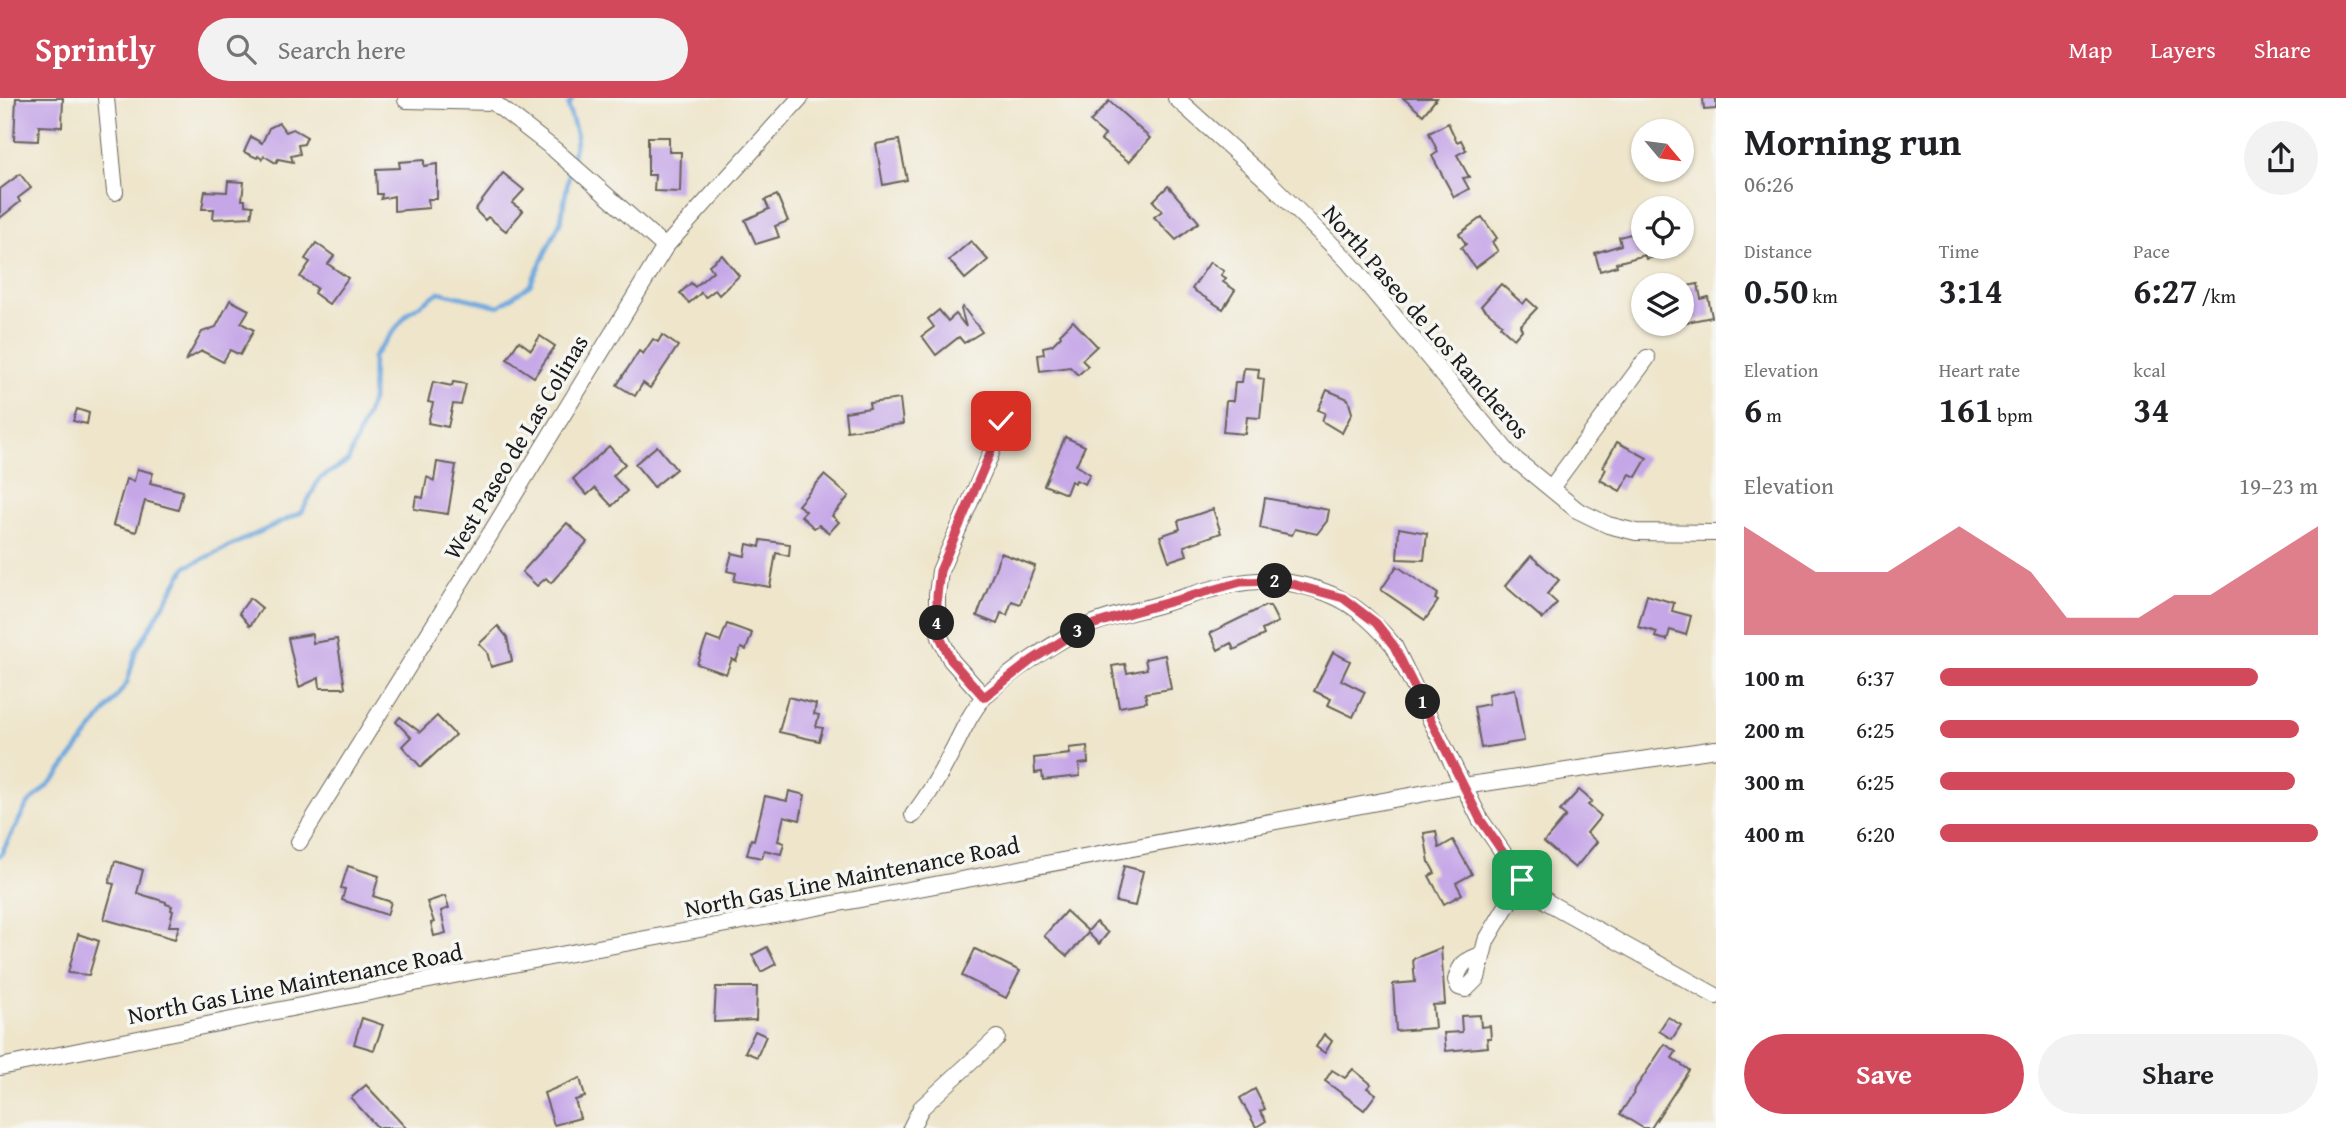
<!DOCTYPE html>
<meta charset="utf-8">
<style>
body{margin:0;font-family:"Gentium Book Plus",serif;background:#f2f2f2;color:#202124;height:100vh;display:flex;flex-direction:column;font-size:26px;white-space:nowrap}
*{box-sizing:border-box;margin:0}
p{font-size:23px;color:#757577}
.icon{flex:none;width:38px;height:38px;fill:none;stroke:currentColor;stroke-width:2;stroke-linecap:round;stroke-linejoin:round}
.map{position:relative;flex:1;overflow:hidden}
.panel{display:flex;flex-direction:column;background:#fff;width:630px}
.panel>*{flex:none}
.needle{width:46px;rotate:119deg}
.tools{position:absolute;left:1631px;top:21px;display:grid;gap:14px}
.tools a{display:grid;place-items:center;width:63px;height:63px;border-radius:50%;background:#fff;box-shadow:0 2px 5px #0004;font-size:35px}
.pin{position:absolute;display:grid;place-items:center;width:60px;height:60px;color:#fff;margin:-30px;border-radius:14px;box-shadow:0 4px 10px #0006}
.km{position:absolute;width:35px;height:35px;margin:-18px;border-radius:50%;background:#222;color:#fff;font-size:19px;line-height:35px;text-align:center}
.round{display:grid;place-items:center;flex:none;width:74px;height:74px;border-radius:37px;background:#f2f2f2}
.overview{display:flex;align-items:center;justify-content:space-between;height:119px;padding:0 28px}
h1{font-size:38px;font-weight:700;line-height:52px}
.stats{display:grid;grid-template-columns:repeat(3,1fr);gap:10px;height:119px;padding:7px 28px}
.stats div{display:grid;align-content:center}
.stats b{font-size:35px;font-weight:700}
.stats small{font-size:19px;font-weight:400}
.stats p{font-size:19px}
.chart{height:196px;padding:14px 28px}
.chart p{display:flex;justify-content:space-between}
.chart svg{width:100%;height:126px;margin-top:7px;fill:#d1495b;opacity:.7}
.primary-button{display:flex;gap:14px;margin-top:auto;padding:14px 28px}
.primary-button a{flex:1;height:80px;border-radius:42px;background:#d1495b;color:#fff;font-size:28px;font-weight:700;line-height:80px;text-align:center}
.primary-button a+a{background:#f2f2f2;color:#202124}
ul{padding:0 28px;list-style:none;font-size:23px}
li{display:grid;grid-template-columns:112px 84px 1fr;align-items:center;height:52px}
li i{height:18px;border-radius:9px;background:#d1495b}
header{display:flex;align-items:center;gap:42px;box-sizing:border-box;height:98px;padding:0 35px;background:#d1495b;color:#fff}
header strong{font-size:33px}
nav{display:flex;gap:38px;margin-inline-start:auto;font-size:24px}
.search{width:490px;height:63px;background:#f2f2f2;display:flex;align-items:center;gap:18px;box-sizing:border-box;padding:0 24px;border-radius:38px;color:#757577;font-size:26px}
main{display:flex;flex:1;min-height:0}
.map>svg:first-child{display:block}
</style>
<header>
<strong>Sprintly</strong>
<div class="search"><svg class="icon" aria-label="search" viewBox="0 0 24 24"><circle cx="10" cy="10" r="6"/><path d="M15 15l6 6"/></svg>Search here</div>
<nav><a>Map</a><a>Layers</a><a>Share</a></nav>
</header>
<main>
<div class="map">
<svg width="1716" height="1030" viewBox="0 0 1716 1030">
<rect width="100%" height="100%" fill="#f6f6f2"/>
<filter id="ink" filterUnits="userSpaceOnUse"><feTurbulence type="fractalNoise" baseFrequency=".0143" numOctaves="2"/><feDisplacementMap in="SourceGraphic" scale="14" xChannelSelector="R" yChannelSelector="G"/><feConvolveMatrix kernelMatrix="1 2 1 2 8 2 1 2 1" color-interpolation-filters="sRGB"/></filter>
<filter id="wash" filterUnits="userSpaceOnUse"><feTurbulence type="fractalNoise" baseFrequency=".00686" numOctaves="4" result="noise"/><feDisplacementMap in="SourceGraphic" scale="28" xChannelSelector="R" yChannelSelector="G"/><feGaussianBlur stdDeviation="1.57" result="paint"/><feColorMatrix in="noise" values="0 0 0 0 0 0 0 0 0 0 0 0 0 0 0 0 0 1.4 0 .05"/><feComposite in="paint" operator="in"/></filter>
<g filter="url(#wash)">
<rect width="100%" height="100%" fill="#eee5cb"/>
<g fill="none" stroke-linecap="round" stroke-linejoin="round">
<g stroke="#6ea8de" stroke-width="4.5">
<polyline points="572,62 577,38 568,8 573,0"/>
<polyline points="0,758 27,707 57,678 127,585 136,553 186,469 302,414 319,381 348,363 372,303 373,259 408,215 439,194 499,208 530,187 561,122 570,71"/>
</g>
</g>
<g id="blocks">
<g fill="#c5a6e7">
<polygon points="16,0 63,0 62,29 39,28 38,43 14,42"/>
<polygon points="1403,0 1437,0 1423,17"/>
<polygon points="1703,0 1716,0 1716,11 1704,12"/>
<polygon points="1109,3 1150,40 1129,64 1101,42 1105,37 1090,24"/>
<polygon points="279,25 286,34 293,31 307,39 304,46 298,47 300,56 291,58 293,64 278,61 276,65 264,58 262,61 258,58 257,60 244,54 251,39 262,45 269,30"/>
<polygon points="1448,25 1457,44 1461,42 1466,52 1457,57 1469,79 1463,80 1469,91 1454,99 1432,58 1438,54 1429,35"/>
<polygon points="648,39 669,39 669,54 681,54 680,94 654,93 655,77 648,77"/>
<polygon points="899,42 907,82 883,87 876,46"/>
<polygon points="424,62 424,68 437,66 437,101 428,101 429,110 394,113 394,98 381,101 382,96 377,96 376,71 400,70 399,64"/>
<polygon points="503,75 524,92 512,105 523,113 506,133 488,119 485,122 475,112"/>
<polygon points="20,76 31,90 18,100 20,104 0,120 0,91"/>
<polygon points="228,83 244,84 242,102 245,102 245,107 253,108 251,119 213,121 214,111 202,111 205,93 227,94"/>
<polygon points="1168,88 1199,124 1176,142 1154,119 1162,113 1153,103"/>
<polygon points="777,97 788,123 775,128 779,139 756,146 745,122 769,111 765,102"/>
<polygon points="1482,119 1497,140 1492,144 1498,153 1475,170 1461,150 1466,146 1459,136"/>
<polygon points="1643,133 1643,149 1680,149 1681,152 1646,161 1645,157 1616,165 1617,168 1600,173 1595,155 1621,147 1619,139"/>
<polygon points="971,143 988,162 965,181 949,162"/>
<polygon points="316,145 334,158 328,166 348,180 329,206 314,195 317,190 300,179 310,164 305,161"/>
<polygon points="722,157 739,178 719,197 715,192 706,199 700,194 701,195 689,205 680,195 691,185 695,189 713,173 709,167"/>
<polygon points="1210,164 1224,173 1221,177 1226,180 1223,184 1235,192 1223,211 1192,191"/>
<polygon points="1501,186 1523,206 1527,201 1537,210 1520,228 1522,232 1514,241 1500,228 1502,226 1481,208"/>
<polygon points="1698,186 1701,201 1708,199 1712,219 1682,225 1682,189"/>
<polygon points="230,202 249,212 241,225 254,232 240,257 230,252 223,264 202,253 186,262 202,234 216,229"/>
<polygon points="963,209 982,234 964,245 959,239 936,257 922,238 934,229 928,221 939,212 948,223 956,216 966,229 961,211"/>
<polygon points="1073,223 1097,248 1082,262 1088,268 1078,277 1070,269 1040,273 1038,257 1044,256 1043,249 1052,247 1061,238 1060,236"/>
<polygon points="662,237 678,248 650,290 643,285 635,298 617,287 639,253 643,256 653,241 658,244"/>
<polygon points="540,238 555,248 534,279 507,261 519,243 531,252"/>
<polygon points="1244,270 1259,271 1258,280 1264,281 1260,320 1247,319 1245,336 1223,334 1226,303 1233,303 1235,284 1242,284"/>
<polygon points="433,284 452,288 453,284 466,286 461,307 453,306 448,329 428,325 433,305 428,304"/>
<polygon points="1327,292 1348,301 1352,315 1342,335 1322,323 1325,315 1318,312"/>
<polygon points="900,301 903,326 847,333 845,314 870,310 869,305"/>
<polygon points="77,311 89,315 87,326 73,323"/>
<polygon points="1065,339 1085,348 1076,367 1090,376 1085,386 1076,382 1075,385 1071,383 1066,396 1044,387"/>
<polygon points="1617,344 1647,360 1636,379 1630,376 1620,393 1600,382 1606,371 1603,369"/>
<polygon points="609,348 625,366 613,378 627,393 612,408 595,390 587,397 573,381"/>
<polygon points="657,348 676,371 654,389 635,366"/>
<polygon points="437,364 456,367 448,416 414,411 416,398 423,400 427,379 434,383"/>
<polygon points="137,371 153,375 150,385 183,393 178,412 145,403 136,434 113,427 126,381 134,383"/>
<polygon points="824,377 849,398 832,418 839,424 829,435 819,427 814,430 801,418 806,413 798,407"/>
<polygon points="1265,400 1329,412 1327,423 1317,436 1295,431 1292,437 1260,430"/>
<polygon points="1213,411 1221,435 1184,448 1187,457 1169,463 1160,438 1180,431 1178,423"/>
<polygon points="567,425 587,444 551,485 546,480 537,488 522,474"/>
<polygon points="1399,430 1427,435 1424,462 1397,461"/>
<polygon points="761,442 790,446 789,458 776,455 770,489 734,483 736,475 727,473 732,455 745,458 747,446 760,449"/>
<polygon points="1001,455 1035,468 1020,506 1012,503 1007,517 1001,515 997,526 977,518"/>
<polygon points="1531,458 1559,482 1547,496 1557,505 1543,521 1505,488"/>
<polygon points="1397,468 1438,496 1435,501 1438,503 1425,522 1381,492"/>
<polygon points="1647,497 1674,505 1672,513 1691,518 1686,537 1670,532 1667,542 1655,539 1657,534 1638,529"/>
<polygon points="250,500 262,510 250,528 239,515"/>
<polygon points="1265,508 1270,508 1278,524 1262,532 1264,537 1234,552 1231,545 1218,552 1210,535"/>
<polygon points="727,526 752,535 746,552 741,550 736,563 732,561 726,576 697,566 707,539 720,544"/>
<polygon points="498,528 507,539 512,563 491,569 487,554 479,546"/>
<polygon points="312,536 313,545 337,541 345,590 320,590 319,580 299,589 288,540"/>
<polygon points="1333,554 1350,563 1341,582 1365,594 1353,619 1328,607 1331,601 1314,593"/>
<polygon points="1165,557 1171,591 1145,595 1147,604 1119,609 1112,568 1125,566 1127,575 1147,571 1145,561"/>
<polygon points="1515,591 1524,643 1481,650 1474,609 1489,606 1488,596"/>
<polygon points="788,599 816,606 814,616 819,617 816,629 823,630 819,643 779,634"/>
<polygon points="437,618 455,637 421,669 402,648 411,639 396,624 400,619 420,634"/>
<polygon points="1087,648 1088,665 1079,666 1080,678 1043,682 1042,674 1035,675 1034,660 1070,656 1069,650"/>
<polygon points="1579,692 1592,703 1588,707 1601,718 1587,735 1597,744 1575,770 1544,744 1566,718 1560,713"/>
<polygon points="789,693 805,697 800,722 784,718 778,743 784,745 781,756 764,752 762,760 747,757 751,741 754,742 765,698 787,703"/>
<polygon points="1436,733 1439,750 1453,742 1472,776 1456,785 1462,796 1444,806 1429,778 1435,775 1429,764 1424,735"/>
<polygon points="115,763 143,772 137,795 166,804 166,806 172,808 171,812 173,813 169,828 179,828 175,841 104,821 114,786 109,785"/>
<polygon points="348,768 379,778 373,798 391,804 387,817 342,802 345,791 341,790"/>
<polygon points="1124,768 1143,773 1135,808 1116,804"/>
<polygon points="445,798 449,810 441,813 446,835 434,838 431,825 434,824 427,804"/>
<polygon points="1066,813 1088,833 1096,824 1108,835 1099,846 1088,835 1067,858 1044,838"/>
<polygon points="78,836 99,843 89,877 68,875"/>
<polygon points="767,849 776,866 761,874 752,857"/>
<polygon points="1441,850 1445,906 1433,907 1435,930 1396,933 1393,886 1415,884 1413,861"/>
<polygon points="975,851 1020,873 1006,900 962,878"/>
<polygon points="716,889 757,889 756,922 714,924"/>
<polygon points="1480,917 1481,929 1490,928 1491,940 1487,940 1488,949 1446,953 1444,935 1462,934 1461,918"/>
<polygon points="1668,919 1681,927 1672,941 1659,933"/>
<polygon points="362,920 383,927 374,952 354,946"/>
<polygon points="755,933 766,938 757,959 745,954"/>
<polygon points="1324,936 1332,943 1325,955 1316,949"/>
<polygon points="1665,946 1676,954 1672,960 1689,972 1651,1030 1643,1030 1620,1016 1634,995 1633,994"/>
<polygon points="1353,971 1371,986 1367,990 1376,996 1364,1012 1325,983 1332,972 1345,980"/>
<polygon points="580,980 585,999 575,1002 580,1020 554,1027 544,995"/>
<polygon points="366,987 406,1030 378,1030 351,1000"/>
<polygon points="1255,991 1265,1011 1260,1013 1266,1023 1256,1029 1240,1000"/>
</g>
</g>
</g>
<g filter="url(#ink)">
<use href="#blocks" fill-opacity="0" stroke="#666259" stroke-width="2"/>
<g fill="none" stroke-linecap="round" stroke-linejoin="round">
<g stroke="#666259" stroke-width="18">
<g id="minor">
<polyline points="106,0 115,94"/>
<polyline points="1176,0 1270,85 1348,163 1511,358 1577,412 1608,427 1636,434 1716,435"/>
<polyline points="406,2 493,4 555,52 665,149"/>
<polyline points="1551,390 1647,260"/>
<polyline points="984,599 951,562 940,539 937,521 937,497 940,473 990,358 1001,323"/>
<path d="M913,717C931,695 944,669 957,644C965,628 973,611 985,598C1007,575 1053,546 1081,531C1104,519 1133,514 1158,507C1197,496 1241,478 1283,484C1334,491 1362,509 1394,548L1480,721L1522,782L1549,805L1716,898"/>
<polyline points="299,744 475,461 665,149 800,0"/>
<path d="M1481,857C1466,862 1460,866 1456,882L1459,889L1466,891L1477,880L1486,843L1522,782"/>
<polyline points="0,969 454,877 1463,688 1716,651"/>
<polyline points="911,1030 921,1010 997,940"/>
</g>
</g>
<use href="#minor" stroke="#fff" stroke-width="16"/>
</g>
</g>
<g fill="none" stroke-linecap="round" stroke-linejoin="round" filter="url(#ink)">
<g stroke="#fff" stroke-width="14">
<polyline id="route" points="1001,323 989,358 940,473 937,497 937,522 940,539 951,562 984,599 1032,562 1082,530 1130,515 1241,484 1281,483 1343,500 1376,525 1394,548 1480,721 1522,782"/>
</g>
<use href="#route" stroke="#d1495b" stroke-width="9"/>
</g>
<g text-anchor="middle" stroke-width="7" stroke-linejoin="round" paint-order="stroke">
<g font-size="24" fill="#1c1c1c" stroke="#f6f6f2">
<text transform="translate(1426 224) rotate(49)" y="8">North Paseo de Los Rancheros</text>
<text transform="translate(516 349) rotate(-59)" y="8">West Paseo de Las Colinas</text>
<text transform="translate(852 779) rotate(-11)" y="8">North Gas Line Maintenance Road</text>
<text transform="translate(295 886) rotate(-11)" y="8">North Gas Line Maintenance Road</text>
</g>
</g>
</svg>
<div class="tools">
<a><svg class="needle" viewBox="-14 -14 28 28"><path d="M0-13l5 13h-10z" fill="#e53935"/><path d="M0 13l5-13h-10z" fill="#757577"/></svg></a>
<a><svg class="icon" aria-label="locate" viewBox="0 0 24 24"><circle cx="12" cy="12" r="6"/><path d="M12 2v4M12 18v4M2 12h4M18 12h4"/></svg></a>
<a><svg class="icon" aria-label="layers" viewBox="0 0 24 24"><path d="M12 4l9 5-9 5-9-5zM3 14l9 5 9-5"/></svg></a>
</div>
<div class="pin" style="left:1522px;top:782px;background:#1e9e55"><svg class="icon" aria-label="arrive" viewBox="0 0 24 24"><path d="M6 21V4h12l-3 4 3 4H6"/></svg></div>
<div class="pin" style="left:1001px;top:323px;background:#d93025"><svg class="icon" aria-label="check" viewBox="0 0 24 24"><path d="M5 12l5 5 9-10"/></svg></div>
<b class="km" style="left:1423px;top:604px">1</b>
<b class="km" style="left:1275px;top:483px">2</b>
<b class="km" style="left:1078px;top:533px">3</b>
<b class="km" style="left:937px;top:525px">4</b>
</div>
<section class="panel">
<div class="overview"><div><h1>Morning run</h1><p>06:26</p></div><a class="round"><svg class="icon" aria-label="share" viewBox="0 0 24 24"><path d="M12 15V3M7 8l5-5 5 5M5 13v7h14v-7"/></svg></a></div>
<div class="stats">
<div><p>Distance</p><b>0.50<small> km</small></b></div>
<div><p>Time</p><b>3:14</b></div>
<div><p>Pace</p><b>6:27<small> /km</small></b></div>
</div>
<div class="stats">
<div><p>Elevation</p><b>6<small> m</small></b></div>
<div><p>Heart rate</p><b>161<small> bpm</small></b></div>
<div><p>kcal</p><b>34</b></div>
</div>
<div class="chart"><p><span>Elevation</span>19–23 m</p>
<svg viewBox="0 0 160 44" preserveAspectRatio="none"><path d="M0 44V6L10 14L20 22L30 22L40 22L50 14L60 6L70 14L80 22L90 38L100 38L110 38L120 30L130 30L140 22L150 14L160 6V44z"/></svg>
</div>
<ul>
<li><b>100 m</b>6:37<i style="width:84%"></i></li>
<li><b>200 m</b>6:25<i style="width:95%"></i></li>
<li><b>300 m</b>6:25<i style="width:94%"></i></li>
<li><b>400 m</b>6:20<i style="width:100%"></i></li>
</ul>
<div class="primary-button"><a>Save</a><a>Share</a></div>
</section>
</main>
